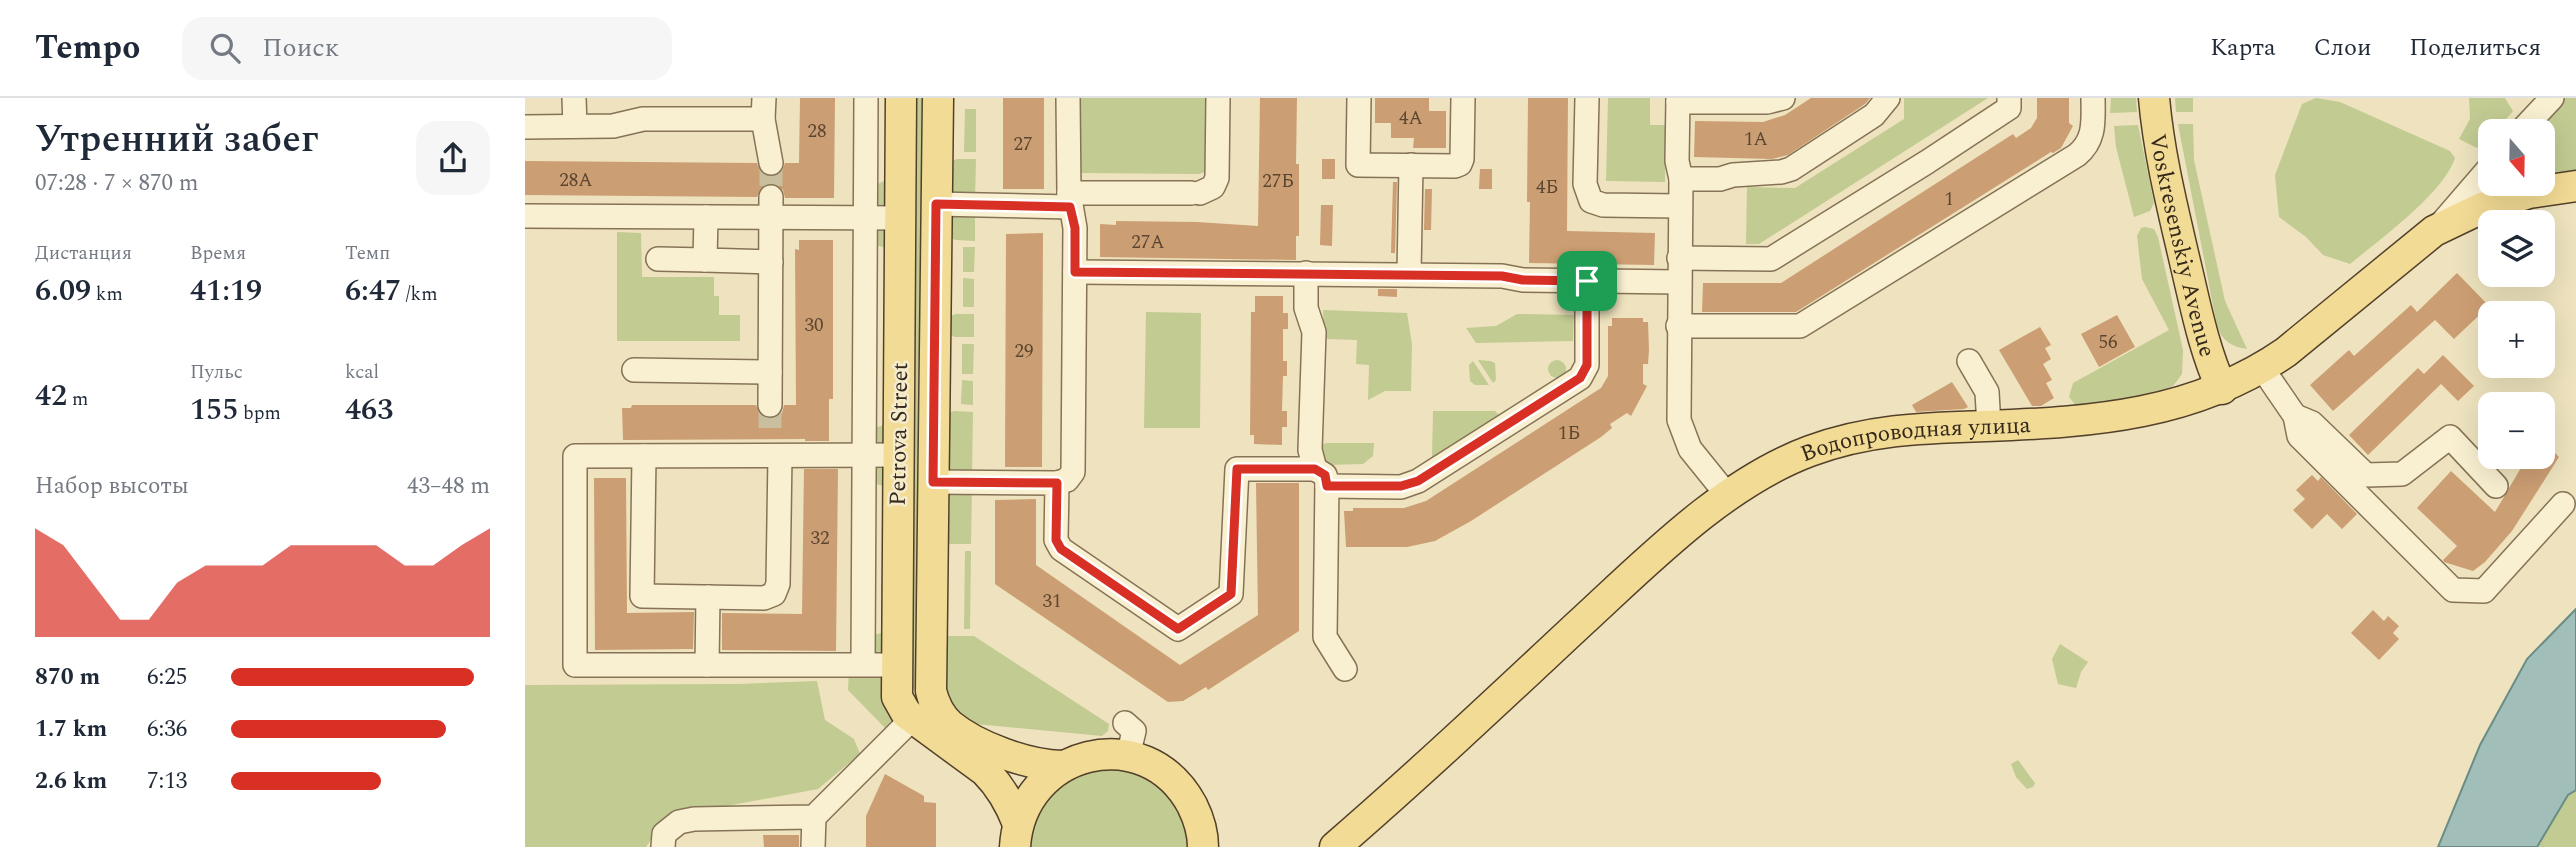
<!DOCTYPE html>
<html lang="ru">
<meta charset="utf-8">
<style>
body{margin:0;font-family:Spectral,serif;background:#f6f6f7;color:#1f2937;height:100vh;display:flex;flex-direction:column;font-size:26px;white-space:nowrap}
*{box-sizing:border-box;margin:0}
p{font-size:23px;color:#747a83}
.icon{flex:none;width:38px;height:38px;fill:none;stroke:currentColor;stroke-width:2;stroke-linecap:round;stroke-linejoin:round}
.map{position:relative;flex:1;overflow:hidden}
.details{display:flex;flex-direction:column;background:#fff;width:525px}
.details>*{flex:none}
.needle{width:46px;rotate:160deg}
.fabs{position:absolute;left:1953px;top:21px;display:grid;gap:14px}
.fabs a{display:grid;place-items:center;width:77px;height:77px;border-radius:14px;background:#fff;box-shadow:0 7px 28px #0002;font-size:35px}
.pin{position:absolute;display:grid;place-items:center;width:60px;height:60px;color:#fff;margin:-30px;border-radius:14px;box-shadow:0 4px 10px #0006}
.round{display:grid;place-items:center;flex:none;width:74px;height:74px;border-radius:21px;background:#f6f6f7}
.summary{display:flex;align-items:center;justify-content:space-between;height:119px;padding:0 35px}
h1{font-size:38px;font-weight:600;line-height:52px}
.stats{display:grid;grid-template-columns:repeat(3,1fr);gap:10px;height:119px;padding:7px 35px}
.stats div{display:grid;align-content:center}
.stats b{font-size:30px;font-weight:600}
.stats small{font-size:19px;font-weight:400}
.stats p{font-size:19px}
.chart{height:196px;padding:14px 35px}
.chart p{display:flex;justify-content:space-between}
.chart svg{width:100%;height:126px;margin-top:7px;fill:#d93025;opacity:.7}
ul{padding:0 35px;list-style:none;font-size:23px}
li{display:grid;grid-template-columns:112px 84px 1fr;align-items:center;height:52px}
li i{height:18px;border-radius:9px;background:#d93025}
header{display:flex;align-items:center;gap:42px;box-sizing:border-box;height:98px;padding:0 35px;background:#fff;border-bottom:2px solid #e0e1e3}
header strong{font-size:33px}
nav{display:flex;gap:38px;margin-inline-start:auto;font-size:24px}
.search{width:490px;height:63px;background:#f6f6f7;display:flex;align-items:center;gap:18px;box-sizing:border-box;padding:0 24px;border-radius:21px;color:#747a83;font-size:26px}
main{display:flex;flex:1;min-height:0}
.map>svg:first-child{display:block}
</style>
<header>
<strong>Tempo</strong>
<div class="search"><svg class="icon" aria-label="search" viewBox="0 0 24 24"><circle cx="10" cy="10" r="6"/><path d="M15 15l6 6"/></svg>Поиск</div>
<nav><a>Карта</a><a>Слои</a><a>Поделиться</a></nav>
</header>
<main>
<section class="details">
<div class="summary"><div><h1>Утренний забег</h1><p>07:28 · 7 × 870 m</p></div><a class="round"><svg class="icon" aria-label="share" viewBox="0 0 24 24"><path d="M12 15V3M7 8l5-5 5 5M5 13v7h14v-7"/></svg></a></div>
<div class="stats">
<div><p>Дистанция</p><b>6.09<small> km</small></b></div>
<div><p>Время</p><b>41:19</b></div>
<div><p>Темп</p><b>6:47<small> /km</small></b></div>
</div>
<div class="stats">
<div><b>42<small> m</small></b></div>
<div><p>Пульс</p><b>155<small> bpm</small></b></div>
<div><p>kcal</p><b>463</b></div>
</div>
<div class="chart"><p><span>Набор высоты</span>43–48 m</p>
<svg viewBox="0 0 160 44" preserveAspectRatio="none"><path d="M0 44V6L10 12L20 25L30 38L40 38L50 25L60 19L70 19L80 19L90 12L100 12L110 12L120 12L130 19L140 19L150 12L160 6V44z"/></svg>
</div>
<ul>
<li><b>870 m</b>6:25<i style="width:94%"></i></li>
<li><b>1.7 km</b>6:36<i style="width:83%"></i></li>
<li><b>2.6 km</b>7:13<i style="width:58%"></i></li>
</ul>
</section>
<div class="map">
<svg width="2051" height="749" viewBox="0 0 2051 749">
<rect width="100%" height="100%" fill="#eee3be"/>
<g fill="#c1cb92">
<polygon points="385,0 404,0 391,591 385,591"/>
<polygon points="556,0 685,0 681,74 673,76 555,75"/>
<polygon points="1083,0 1125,0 1125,27 1141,27 1140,84 1081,83"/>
<polygon points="1379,0 1463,0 1234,146 1221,146 1222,89 1270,90 1379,21"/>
<polygon points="1586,0 1611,0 1612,14 1585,15"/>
<polygon points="1650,0 1668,0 1668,14 1651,14"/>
<path d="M1791,0L1815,4L1925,53L1930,60C1919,95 1854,142 1825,166L1798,157L1781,139L1754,119L1750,77L1777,6Z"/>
<polygon points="1944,0 1980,0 1988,13 1971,33 1965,33 1965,39 1957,48 1952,50 1934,41 1945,21"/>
<polygon points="2041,0 2051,0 2051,78 2018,84 2018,33 2009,33 2036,1"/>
<polygon points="440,11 451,11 451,54 439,54"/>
<path d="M1653,26H1668L1669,62L1700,203L1722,251C1707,249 1697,243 1692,228Z"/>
<polygon points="1613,27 1629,105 1625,113 1609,119 1591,49 1589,28"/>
<polygon points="432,61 451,61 450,101 427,100 420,72 424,64"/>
<polygon points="361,82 363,109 350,111 349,88"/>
<polygon points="450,113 450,143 431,142 423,139 424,116"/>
<polygon points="351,129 362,130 360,346 350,349 349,330 359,327 361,150 351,147"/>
<polygon points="1620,129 1629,131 1633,139 1658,252 1657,276 1648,288 1627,296 1553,310 1544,299 1548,285 1644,232 1617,181 1612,138 1616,130"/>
<polygon points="92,134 116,135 117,179 189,179 189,198 194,198 194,217 215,217 215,243 92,243"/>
<polygon points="438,149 450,149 449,174 438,174"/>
<polygon points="438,180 449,181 449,209 438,209"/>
<polygon points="798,212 882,215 887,246 886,293 860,293 843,302 844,267 831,266 832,242 803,241 799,239"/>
<polygon points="621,214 676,215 675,330 619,330"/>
<polygon points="431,216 449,216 449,239 430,239 422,236 422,219"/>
<polygon points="992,216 1049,217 1048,243 951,245 941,230 971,228"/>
<polygon points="437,246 449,246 448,276 437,276"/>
<circle cx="1032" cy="271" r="9"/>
<polygon points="953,262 965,263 970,265 971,282 968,285"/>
<polygon points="948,263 964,287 950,287 945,283 944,267"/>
<polygon points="437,282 448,283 448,307 436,306"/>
<polygon points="429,313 448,314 447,377 420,373 421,316"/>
<polygon points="908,313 970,313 974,317 976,316 976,318 909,361 907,360"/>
<polygon points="801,345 849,345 848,358 838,366 802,367 797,365 796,348"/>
<polygon points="360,368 358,554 350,558 342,548 349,537 356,535 358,388 348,385 346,369"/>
<polygon points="447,391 446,446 424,446 416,403 420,395"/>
<polygon points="440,453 446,453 445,531 439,531"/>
<polygon points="423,538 449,538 584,626 583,633 577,638 440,625 432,620 414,584"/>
<polygon points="1535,546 1563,564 1556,574 1551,590 1533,586 1527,561"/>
<polygon points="324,573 358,576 373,621 364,634 323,592"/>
<polygon points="292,583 300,622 329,641 335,656 293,691 159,716 133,731 121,749 0,749 0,587 213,586"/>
<polygon points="1493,662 1510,685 1508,689 1502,691 1491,679 1486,666"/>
<polygon points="569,669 616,674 652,703 667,749 502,749 503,730 527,690"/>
<polygon points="2051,692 2051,749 2012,749 2043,697"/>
</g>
<polygon fill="#a1bfb8" stroke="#698d86" stroke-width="2" points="2051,511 2051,692 2043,697 2012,749 1913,749 1955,647 2002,561"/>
<g fill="#cc9e73">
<polygon points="275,0 310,0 309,100 260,100 258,92 247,85 239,87 232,99 0,97 0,63 232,65 236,75 242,78 249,79 256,75 260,65 274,65"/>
<rect x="478" y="0" width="41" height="91"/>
<polygon points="735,0 772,0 771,66 774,66 774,138 771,138 771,162 575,159 575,126 591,127 591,123 672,124 733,128"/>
<polygon points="850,0 904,0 904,13 921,13 921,50 888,50 889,40 866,40 866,25 850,25"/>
<polygon points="1003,0 1043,0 1042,133 1130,135 1129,167 1004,165 1005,104 1002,104"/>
<polygon points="1286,0 1345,0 1340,6 1263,57 1247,61 1169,59 1170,23 1238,24 1260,17"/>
<polygon points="1512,0 1544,0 1544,25 1548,28 1536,50 1528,55 1526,54 1271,214 1177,214 1178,185 1256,185 1488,36 1491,40 1506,30 1512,20"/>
<rect x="797" y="61" width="13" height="20"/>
<polygon points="955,71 967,71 967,91 954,91"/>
<polygon points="868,84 872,84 870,155 866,155"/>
<polygon points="900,91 907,91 906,132 899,132"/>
<polygon points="796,107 808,107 807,148 795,147"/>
<polygon points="518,135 517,369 480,369 481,136"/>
<polygon points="274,142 308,142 308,301 304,301 304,343 280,343 280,341 98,342 97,310 106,310 107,307 231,307 237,319 246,321 257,315 259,307 271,307 270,151 274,152"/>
<polygon points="1932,175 1964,208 1929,241 1910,222 1808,313 1785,287 1824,252 1829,258 1886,207 1892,214"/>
<polygon points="853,191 872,191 872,199 853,198"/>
<polygon points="730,198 758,198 758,215 763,215 763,231 758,231 758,263 762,263 762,278 758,278 757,313 762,313 762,329 757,329 757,347 729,346 729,337 725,337 726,214 730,214"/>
<polygon points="1592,217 1610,249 1574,269 1556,236"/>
<polygon points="1087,220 1118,220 1118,224 1123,224 1124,252 1123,266 1118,266 1118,286 1122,288 1106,318 1102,315 1085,326 1087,330 1076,339 946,423 910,443 882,449 821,449 819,413 828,413 828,410 879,410 901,403 1076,290 1083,278 1083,228 1087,228"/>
<polygon points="1515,229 1526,247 1520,250 1526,261 1518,266 1527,282 1521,285 1529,300 1516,308 1507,308 1474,252"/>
<polygon points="1918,257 1949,288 1933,303 1916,286 1843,357 1824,337 1893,270 1899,276"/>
<polygon points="1427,284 1443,309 1439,311 1391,314 1387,307"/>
<polygon points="2018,343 2034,359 1987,433 1960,464 1948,473 1919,464 1918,462 1932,448 1892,410 1926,373 1970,414 1997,368 1988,359 2018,359"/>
<polygon points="279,371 313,371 311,553 197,552 197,515 277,516"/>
<polygon points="1787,377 1793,383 1796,379 1832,416 1817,431 1802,416 1787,431 1768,412 1780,401 1771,392"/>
<polygon points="69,380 101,380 102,515 169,514 168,551 70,552"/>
<polygon points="731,385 774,385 774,533 683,592 681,589 658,603 643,604 470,486 470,402 511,401 511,467 655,567 733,517"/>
<polygon points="1848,512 1859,523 1863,518 1874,528 1868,535 1874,541 1854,562 1826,535"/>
<polygon points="360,676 399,698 399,704 411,705 411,749 341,749 341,718"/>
<polygon points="238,737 274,737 274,749 239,749"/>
</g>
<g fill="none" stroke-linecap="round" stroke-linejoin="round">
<g stroke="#c9be9d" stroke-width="23" stroke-dasharray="23 11" stroke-linecap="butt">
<polyline points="246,65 246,99"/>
<polyline points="245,307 245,341"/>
</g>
<g stroke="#867357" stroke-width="26">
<g id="minor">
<polyline points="49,0 50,28"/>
<polyline points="834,0 833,67 930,68 935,66 937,61 938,0"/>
<polyline points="1062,0 1060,86 1066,103 1078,107 1155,108"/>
<polyline points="1153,0 1152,63 1156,81 1154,322 1165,351 1203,398"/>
<polyline points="1153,4 1242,4 1258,0"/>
<polyline points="238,21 246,65"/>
<polyline points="0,29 88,28 118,21 238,21 239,0"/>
<polyline points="1996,33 2027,0"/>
<polyline points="1156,81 1195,81 1208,77 1256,74 1266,71 1349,17 1363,0"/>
<polyline points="544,95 666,95"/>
<polyline points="675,95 688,89 692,80 693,0"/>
<polyline points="411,106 545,109"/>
<polyline points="0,118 375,120"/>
<polyline points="181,119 180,162 246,164"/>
<polyline points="1915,127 1965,69"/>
<polyline points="1154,160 1246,161 1402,64 1484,10 1484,0"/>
<polyline points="133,161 180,162"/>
<polyline points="550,174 977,178 998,182 1153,184"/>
<polyline points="781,175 781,210 789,234 785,352 790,371 800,377 802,384 800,539 820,571"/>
<polyline points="884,176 886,67"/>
<path d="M1153,228H1275L1552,57C1571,41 1568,22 1568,0"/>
<polyline points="1444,263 1462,294 1464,328"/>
<polyline points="1737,270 1770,318 1774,338 1928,492 1959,493 2038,406"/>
<polyline points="109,272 245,274"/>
<polyline points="245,307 246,99"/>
<polyline points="1770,318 1787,325 1841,377 1877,376 1925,339 1971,388"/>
<polyline points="119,358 117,498 239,500 249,496 253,486 255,358"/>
<polyline points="408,384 532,385 531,442 536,451 653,531 706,496 712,371 790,371"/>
<polyline points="532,385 542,382 548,374 550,130 544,95 543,0"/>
<polyline points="802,388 876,389 893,383 1055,280 1062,267 1062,183"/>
<polyline points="338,566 341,0"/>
<polyline points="182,567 183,499"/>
<polyline points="371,567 50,567 50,358 373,357"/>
<polyline points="600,625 609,633 603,658"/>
<polyline points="138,749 139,736 154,724 169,721 289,719 388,620"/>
<polyline points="288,749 289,719"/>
</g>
</g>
<g stroke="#53402b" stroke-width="33">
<g id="major">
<path d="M376,0L372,599L381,615L460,673C476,689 485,705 493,726"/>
<path d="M413,0L406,593C409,605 415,618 425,627C452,649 502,667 537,668"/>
<path id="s1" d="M1629,0C1634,57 1648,112 1661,168C1671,210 1679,252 1697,291"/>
<path d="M490,749C496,652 620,620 667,707C673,719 678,735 678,749"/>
<path id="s2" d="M810,749C892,678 971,604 1050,530C1119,467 1196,386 1285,353C1344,331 1399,330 1461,328C1569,324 1670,317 1761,254L1909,133L1957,110L2004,95L2051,88"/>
</g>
</g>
<use href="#minor" stroke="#f9efd1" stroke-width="23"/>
<use href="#major" stroke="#f2db94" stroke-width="30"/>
</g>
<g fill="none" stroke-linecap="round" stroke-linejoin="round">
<g stroke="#fff" stroke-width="14">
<polygon id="route" points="411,106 545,109 550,130 550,174 977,178 998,182 1062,183 1062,267 1055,280 893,383 876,388 802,388 800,377 790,371 712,371 706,496 653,531 536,451 531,442 532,385 408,384"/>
</g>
<use href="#route" stroke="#d93025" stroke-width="9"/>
</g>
<g text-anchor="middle" stroke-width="5" stroke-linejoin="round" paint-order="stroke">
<g font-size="19" fill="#5b4631">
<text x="886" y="26">4А</text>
<text x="292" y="39">28</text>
<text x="1231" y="47">1А</text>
<text x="498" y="52">27</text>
<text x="51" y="88">28А</text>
<text x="753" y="89">27Б</text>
<text x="1022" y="95">4Б</text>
<text x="1424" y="107">1</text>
<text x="623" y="150">27А</text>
<text x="289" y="233">30</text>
<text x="1583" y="250">56</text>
<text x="499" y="259">29</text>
<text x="1044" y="341">1Б</text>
<text x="295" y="446">32</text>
<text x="527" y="509">31</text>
</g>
<g font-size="23" fill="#35291b" stroke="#f5eccd">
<text dy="8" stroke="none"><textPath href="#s1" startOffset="150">Voskresenskiy Avenue</textPath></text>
<text transform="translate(373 336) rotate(-89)" y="8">Petrova Street</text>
<text dy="8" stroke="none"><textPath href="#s2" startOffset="728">Водопроводная улица</textPath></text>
</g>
</g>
</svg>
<div class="fabs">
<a><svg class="needle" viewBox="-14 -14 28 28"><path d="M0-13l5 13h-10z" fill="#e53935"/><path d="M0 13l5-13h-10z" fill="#747a83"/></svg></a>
<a><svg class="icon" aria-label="layers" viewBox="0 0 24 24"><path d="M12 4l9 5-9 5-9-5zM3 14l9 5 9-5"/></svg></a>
<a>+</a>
<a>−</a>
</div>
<div class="pin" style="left:1062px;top:183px;background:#1e9e55"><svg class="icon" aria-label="arrive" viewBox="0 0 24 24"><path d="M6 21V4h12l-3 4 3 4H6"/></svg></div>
</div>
</main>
